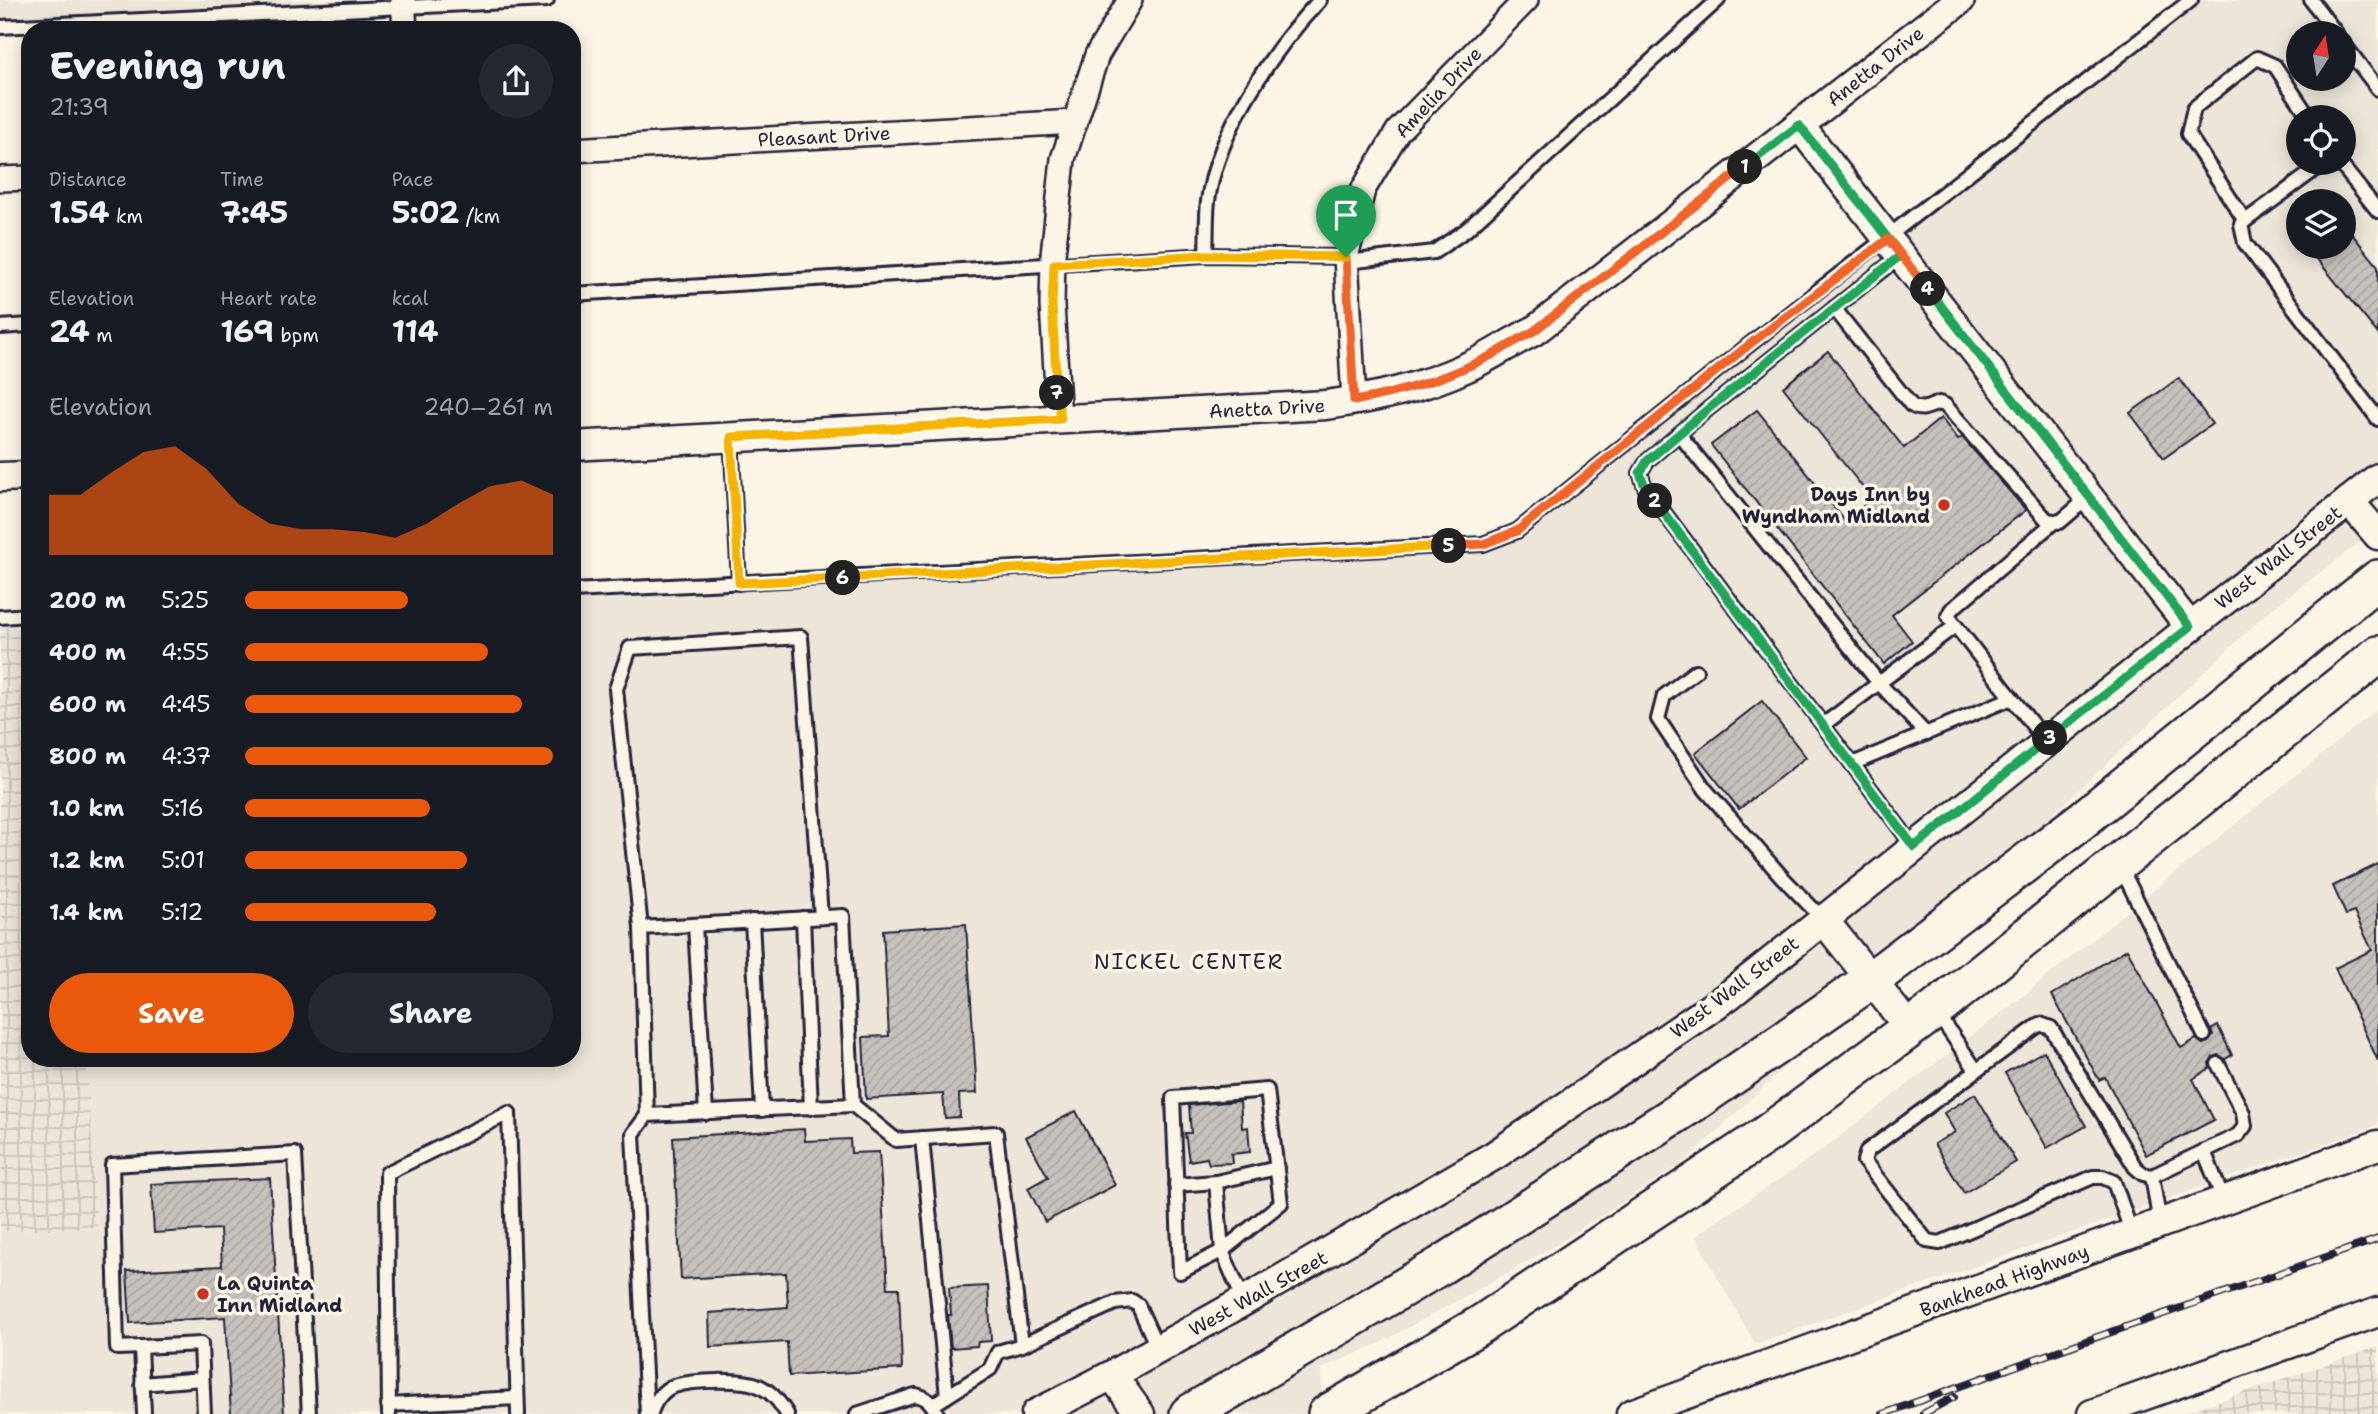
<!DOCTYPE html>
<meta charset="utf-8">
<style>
body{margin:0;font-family:"Shantell Sans",sans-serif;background:#242831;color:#f1f3f6;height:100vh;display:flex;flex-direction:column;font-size:26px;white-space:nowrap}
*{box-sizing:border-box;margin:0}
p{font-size:23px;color:#9ea1a6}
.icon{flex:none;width:38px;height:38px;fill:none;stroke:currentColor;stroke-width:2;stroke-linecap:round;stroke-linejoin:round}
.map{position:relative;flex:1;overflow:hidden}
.details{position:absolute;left:21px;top:21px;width:560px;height:1046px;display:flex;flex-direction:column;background:#171b24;border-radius:28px;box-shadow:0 4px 18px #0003}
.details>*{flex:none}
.needle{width:46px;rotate:12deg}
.buttons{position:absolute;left:2286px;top:21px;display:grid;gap:14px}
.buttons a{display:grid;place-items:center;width:70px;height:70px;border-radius:50%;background:#171b24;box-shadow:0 4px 18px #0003;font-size:35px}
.pin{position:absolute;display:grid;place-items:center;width:60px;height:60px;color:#fff;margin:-72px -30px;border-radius:50% 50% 50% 0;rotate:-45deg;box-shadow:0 0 7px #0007}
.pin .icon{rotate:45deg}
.km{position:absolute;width:35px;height:35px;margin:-18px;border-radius:50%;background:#222;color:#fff;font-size:19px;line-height:35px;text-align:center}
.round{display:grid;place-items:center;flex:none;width:74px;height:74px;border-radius:37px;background:#242831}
.head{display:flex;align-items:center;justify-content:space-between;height:119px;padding:0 28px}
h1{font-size:38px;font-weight:700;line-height:52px}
.figures{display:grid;grid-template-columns:repeat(3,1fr);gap:10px;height:119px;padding:7px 28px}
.figures div{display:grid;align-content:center}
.figures b{font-size:30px;font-weight:700}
.figures small{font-size:19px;font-weight:400}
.figures p{font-size:19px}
.chart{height:196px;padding:14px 28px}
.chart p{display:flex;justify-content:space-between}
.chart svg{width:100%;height:126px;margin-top:7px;fill:#ea580c;opacity:.7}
.action{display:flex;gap:14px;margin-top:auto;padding:14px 28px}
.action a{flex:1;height:80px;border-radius:42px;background:#ea580c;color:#fff;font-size:28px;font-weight:700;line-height:80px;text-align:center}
.action a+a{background:#242831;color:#f1f3f6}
ul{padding:0 28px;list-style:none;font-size:23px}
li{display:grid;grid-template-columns:112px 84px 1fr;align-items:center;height:52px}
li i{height:18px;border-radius:9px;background:#ea580c}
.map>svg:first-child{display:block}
</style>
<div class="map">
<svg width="2378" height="1414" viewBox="0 0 2378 1414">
<defs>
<pattern id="industrial-grid" width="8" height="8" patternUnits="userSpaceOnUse" patternTransform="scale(1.75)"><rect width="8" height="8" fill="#ece5d8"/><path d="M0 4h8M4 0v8" fill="none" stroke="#cac4ba"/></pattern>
<pattern id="building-hatch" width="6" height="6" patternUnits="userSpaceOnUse" patternTransform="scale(1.75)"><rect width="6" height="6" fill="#c6c1bb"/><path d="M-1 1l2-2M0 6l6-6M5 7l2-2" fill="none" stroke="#aaa6a2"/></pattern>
</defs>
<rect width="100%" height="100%" fill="#fcf5e5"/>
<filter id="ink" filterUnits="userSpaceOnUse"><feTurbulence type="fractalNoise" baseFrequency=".0143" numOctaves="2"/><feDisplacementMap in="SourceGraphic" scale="14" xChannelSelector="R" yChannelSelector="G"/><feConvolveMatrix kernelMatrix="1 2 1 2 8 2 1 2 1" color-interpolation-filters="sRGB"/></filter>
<g filter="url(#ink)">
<g fill="#ece5d8" fill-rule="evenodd">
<polygon points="0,0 376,0 376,2 0,22"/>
<path d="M2201,0H2378V529L2270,610L1683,1163L1559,1243L1504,1275L1380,1343L1321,1369L1323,1414H0V1232L97,1227L87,1059H572V595L1500,543ZM2298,33H2343V79H2298ZM2298,117H2343V163H2298ZM2298,201H2343V247H2298Z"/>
<polygon points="2378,709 2378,1125 1755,1344 1695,1236 1818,1153 2007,1009"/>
</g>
<g fill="url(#industrial-grid)">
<polygon points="30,626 30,1059 87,1059 97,1227 0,1232 0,627"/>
<polygon points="2378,1347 2378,1414 2180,1414"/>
</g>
<g fill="url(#building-hatch)" stroke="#22223b" stroke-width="2">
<polygon points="2343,223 2378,266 2378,334 2307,247 2343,247"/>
<polygon points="1828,351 1904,448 1941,418 1958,440 1962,437 2026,510 1892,615 1912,641 1884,664 1711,445 1757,410 1845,521 1872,499 1783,387"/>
<polygon points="2179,378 2212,424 2164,458 2130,413"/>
<polygon points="1762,701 1806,757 1739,809 1695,753"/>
<polygon points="2378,864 2378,1061 2335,968 2372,950 2354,912 2346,915 2333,886"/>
<polygon points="966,924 977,1093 959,1094 960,1117 945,1118 943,1094 866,1099 863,1037 889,1036 883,930"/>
<polygon points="2127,949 2181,1048 2196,1039 2203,1044 2208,1042 2213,1036 2211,1030 2218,1026 2232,1055 2225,1059 2219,1055 2213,1057 2209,1063 2210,1068 2193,1079 2214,1120 2146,1155 2105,1077 2099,1080 2052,995"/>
<polygon points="2044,1051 2086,1126 2047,1148 2005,1073"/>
<polygon points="1975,1094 2016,1162 1964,1193 1934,1144 1955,1132 1944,1113"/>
<polygon points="1240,1101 1242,1128 1248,1127 1250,1152 1231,1154 1232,1163 1209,1164 1207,1158 1189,1161 1185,1133 1191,1133 1189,1105"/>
<polygon points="1076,1111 1115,1185 1045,1222 1028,1188 1048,1177 1026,1137"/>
<polygon points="804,1129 805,1141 850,1139 851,1153 879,1152 888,1288 899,1288 902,1369 789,1376 787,1342 710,1347 709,1313 788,1307 786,1273 681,1279 673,1137"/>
<polygon points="270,1178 284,1414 231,1414 225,1317 130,1323 127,1271 222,1266 220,1229 154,1233 151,1184"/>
<polygon points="988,1286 991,1341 978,1342 977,1346 951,1348 948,1315 951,1315 949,1288"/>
</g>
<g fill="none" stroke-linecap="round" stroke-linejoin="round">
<g stroke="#22223b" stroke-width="18">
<g id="service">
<polyline points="2311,0 2336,33"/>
<polyline points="0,27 547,0"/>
<polyline points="2343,43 2378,89"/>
<polyline points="2324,163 2241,224 2245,243 2378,419"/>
<polyline points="2327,163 2342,166 2378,211"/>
<polyline points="2245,221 2188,134 2194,108 2257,58 2275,66 2309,117"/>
<path d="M1206,255C1207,237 1206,219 1208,201C1217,132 1273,49 1320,0"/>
<polyline points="1901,255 1708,409 1647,461 1640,473 1645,487 1914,847"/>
<polyline points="1347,262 1434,252 1466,230 1718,0"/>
<polyline points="572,294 1206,255 1346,257"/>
<path d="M1834,308L1911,405C1921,412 1928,407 1939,403L1945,405L2047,520L2060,522L2089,497"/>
<polyline points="0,327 30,325"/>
<polyline points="1679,434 1879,683 1926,734"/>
<polyline points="731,437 739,583"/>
<polyline points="572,591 1483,544 1517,531 1750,344 2191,0"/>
<polyline points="0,617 30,615"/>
<polyline points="1696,671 1664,696 1658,719 1705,789 1782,877 1823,919"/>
<polyline points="1823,725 1955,626"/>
<polyline points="2046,742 1948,616 1951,610 2054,522"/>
<polyline points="1852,764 2012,698"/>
<polyline points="2120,866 2204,1035"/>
<polyline points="803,918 811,1108"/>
<polyline points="752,921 762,1110"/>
<polyline points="695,925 706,1113"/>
<polyline points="641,928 616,689 630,648 801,637 821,917"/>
<polyline points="1937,1013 1976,1070"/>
<polyline points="853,1105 896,1140 996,1133 1022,1345"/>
<polyline points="922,1138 947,1396"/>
<polyline points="2204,1151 2224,1201"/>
<polyline points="2152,1176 2160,1224"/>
<polyline points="1176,1185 1216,1182"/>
<polyline points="2132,1234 2114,1182 2103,1177 2093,1177 1940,1243 1927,1241 1864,1161 1867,1151 2040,1024 2051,1028 2135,1167 2143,1174 2152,1176 2238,1135 2245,1126 2243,1113 2218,1064"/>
<polyline points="1244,1301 1222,1251 1281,1203 1267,1090 1173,1098 1180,1272 1222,1251 1216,1182 1277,1168"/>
<polyline points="141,1347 117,1348 112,1165 295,1154 309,1414"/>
<polyline points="142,1384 202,1379"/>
<polyline points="388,1405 516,1398"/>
<polyline points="933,1405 990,1369 998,1352 1022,1345 1115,1303 1132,1301 1138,1305 1158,1349"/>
<polyline points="144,1414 141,1347 201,1344 204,1414"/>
<polyline points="389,1414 387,1173 509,1113 518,1414"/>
<polyline points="647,1414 633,1134 647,1115 641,928 843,916 853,1105 647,1115"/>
<path d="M651,1414C653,1403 663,1389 674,1386C693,1380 744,1378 761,1387C773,1393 780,1403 787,1414"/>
<path d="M857,1414L915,1395C927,1397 932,1403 937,1414"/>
</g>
</g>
<g stroke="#22223b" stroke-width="28">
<g id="minor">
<polyline points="403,0 405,30"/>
<polyline points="572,150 1075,122"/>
<polyline points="0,179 30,178"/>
<polyline points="1354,401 1346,257 1363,190 1398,131 1526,0"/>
<polyline points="1061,419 1058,404 1052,305 1053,255 1063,159 1097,55 1130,0"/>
</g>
</g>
<g stroke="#22223b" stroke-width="33">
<g id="tertiary">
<polyline points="1799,125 2190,627"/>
<path d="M572,446L1326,405C1375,398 1422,388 1467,367C1490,357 1511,342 1534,331L1960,0"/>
<polyline points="0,477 30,476"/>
<polyline points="2349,501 2378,535"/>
<polyline points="1823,919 1910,1029"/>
<polyline points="1112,1375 1140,1414"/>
<polyline points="1036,1414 1112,1375 1244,1301 1495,1155 1728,996 2378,478"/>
<polyline points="1631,1414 2378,1145"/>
<polyline points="2092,1414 2378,1312"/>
</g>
</g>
<g stroke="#22223b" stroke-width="42">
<g id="primary">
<polyline points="1189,1414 1440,1266 1696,1101 1871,980 2081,821 2378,579"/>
<polyline points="1327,1414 1480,1325 1767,1134 1935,1010 2378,655"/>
</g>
</g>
<use href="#service" stroke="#fcf5e5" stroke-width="12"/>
<use href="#minor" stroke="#fcf5e5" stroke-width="23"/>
<use href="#tertiary" stroke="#fcf5e5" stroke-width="28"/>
<use href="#primary" stroke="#fcf5e5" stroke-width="37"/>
<g stroke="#22223b" stroke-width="8">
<g id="rail">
<polyline points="1883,1414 2060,1350 2378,1239"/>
<polyline points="1923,1414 1954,1397"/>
</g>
</g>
<use href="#rail" stroke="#fcf5e5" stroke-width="5" stroke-dasharray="16" stroke-linecap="butt"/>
</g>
</g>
<g fill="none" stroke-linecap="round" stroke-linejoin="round" filter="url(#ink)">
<g stroke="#fff" stroke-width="14">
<path id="split-1" d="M1346,257L1354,401C1399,393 1441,380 1482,360C1500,352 1516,340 1534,331L1745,167"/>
</g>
<g stroke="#fff" stroke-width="14">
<polyline id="split-2" points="1655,501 1645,487 1640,473 1647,461 1708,409 1901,255 1799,125 1745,167"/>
</g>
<g stroke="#fff" stroke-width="14">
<polyline id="split-3" points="1655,501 1914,847 2050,738"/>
</g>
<g stroke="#fff" stroke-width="14">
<polyline id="split-4" points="1928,289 2190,627 2050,738"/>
</g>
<g stroke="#fff" stroke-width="14">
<polyline id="split-5" points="1449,546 1483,544 1517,531 1750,344 1888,239 1928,289"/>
</g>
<g stroke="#fff" stroke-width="14">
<polyline id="split-6" points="843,578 1449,546"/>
</g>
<g stroke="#fff" stroke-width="14">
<polyline id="split-7" points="843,578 739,583 731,437 1061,419 1057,393"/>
</g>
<g stroke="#fff" stroke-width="14">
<polyline id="split-8" points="1057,393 1052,305 1054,264 1206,255 1346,257"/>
</g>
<use href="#split-1" stroke="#f0652b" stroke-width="9"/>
<use href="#split-2" stroke="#22a559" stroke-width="9"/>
<use href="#split-3" stroke="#22a559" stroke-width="9"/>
<use href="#split-4" stroke="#22a559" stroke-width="9"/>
<use href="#split-5" stroke="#f0652b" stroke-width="9"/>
<use href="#split-6" stroke="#f5b400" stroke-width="9"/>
<use href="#split-7" stroke="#f5b400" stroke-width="9"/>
<use href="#split-8" stroke="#f5b400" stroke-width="9"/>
</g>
<g fill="#c8321e" stroke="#fcf5e5" stroke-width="2.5">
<circle cx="1944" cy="505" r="7"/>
<circle cx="203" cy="1294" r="7"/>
</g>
<g text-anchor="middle" stroke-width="7" stroke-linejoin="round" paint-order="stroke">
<g font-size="19" fill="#22223b" stroke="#fcf5e5">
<text transform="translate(1875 66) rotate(-38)" y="7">Anetta Drive</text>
<text transform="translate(1438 92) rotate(-47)" y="7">Amelia Drive</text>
<text transform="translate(824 136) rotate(-3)" y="7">Pleasant Drive</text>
<text transform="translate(1267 408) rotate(-3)" y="7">Anetta Drive</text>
<text transform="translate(2278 557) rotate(-38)" y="7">West Wall Street</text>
<text transform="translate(1734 987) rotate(-37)" y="7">West Wall Street</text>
<text transform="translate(2004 1280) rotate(-20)" y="7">Bankhead Highway</text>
<text transform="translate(1258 1293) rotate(-29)" y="7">West Wall Street</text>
</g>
<g font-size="19" font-weight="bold" fill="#22223b" stroke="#fcf5e5" text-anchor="end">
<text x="1930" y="501">Days Inn by<tspan x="1930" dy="22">Wyndham Midland</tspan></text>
<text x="217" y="1290" text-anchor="start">La Quinta<tspan x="217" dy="22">Inn Midland</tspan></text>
</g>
<g font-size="21" letter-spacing="2" fill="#22223b" stroke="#fcf5e5">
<text x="1189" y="969">NICKEL CENTER</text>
</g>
</g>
</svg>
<div class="buttons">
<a><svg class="needle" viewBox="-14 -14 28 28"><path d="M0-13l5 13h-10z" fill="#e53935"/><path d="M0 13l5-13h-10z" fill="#9ea1a6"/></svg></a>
<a><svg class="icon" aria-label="locate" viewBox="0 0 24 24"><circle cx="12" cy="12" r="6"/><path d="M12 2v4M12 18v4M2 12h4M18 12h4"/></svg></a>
<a><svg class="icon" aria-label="layers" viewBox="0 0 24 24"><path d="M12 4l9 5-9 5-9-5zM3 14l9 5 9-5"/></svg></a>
</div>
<div class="pin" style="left:1346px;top:257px;background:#1e9e55"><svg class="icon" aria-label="arrive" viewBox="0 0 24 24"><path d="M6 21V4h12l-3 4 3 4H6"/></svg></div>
<b class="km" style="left:1745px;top:167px">1</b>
<b class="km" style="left:1655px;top:501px">2</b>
<b class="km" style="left:2050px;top:738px">3</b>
<b class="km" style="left:1928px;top:289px">4</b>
<b class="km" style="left:1449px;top:546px">5</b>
<b class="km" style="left:843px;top:578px">6</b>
<b class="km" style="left:1057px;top:393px">7</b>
<section class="details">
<div class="head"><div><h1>Evening run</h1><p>21:39</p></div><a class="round"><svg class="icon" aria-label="share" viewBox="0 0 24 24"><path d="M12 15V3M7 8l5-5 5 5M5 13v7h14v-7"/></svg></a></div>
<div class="figures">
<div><p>Distance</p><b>1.54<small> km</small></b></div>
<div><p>Time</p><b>7:45</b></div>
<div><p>Pace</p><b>5:02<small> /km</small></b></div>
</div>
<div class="figures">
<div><p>Elevation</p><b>24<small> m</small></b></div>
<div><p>Heart rate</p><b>169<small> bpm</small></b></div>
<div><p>kcal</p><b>114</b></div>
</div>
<div class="chart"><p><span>Elevation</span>240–261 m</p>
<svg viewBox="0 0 160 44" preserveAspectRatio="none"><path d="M0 44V23L10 23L20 15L30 8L40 6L50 14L60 26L70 33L80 35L90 35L100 36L110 38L120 33L130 26L140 20L150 18L160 23V44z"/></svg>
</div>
<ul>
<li><b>200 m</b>5:25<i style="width:53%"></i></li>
<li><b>400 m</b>4:55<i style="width:79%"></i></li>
<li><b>600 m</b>4:45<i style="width:90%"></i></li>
<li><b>800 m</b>4:37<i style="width:100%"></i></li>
<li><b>1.0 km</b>5:16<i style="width:60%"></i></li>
<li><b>1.2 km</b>5:01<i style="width:72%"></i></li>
<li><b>1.4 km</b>5:12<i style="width:62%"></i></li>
</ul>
<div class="action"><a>Save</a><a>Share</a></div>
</section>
</div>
